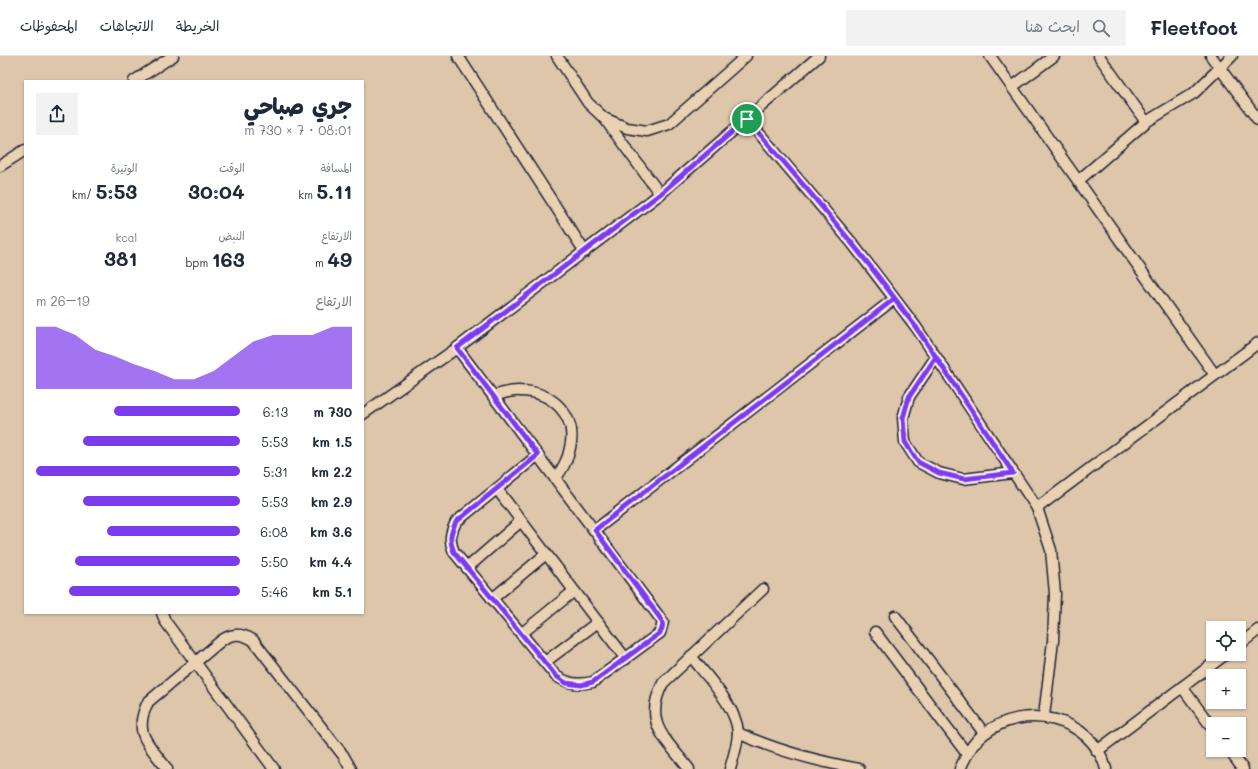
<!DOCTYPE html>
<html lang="ar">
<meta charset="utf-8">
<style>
body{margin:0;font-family:Mali,"Playpen Sans Arabic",sans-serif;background:#f2f2f3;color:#1f2937;direction:rtl;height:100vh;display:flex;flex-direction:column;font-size:15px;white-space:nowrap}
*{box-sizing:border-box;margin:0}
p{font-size:13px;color:#747a83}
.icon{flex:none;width:22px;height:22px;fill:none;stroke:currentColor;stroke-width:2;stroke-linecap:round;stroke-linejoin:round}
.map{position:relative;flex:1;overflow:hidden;direction:ltr}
.drawer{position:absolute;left:24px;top:24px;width:340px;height:534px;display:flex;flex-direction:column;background:#fff;border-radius:0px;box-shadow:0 1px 3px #0004;direction:rtl}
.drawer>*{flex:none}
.fabs{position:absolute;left:1206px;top:565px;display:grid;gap:8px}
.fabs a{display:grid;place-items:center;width:40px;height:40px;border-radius:0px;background:#fff;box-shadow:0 1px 3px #0004;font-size:20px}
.pin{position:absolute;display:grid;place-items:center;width:34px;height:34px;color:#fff;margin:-17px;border:2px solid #fff;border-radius:50%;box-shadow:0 1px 4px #0007}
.round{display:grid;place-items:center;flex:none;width:42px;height:42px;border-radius:0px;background:#f2f2f3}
.overview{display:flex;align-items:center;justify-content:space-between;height:68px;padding:0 12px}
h1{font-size:22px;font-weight:800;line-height:30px}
.stats{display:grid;grid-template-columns:repeat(3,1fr);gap:6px;height:68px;padding:4px 12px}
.stats div{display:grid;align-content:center}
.stats b{font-size:20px;font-weight:800}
.stats small{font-size:11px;font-weight:400}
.stats p{font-size:11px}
.chart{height:112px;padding:8px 12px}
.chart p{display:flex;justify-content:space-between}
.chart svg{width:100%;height:72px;margin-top:4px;fill:#7c3aed;opacity:.7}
ul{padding:0 12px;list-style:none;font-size:13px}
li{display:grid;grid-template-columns:64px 48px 1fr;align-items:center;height:30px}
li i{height:10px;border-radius:5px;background:#7c3aed}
header{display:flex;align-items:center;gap:24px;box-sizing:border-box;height:56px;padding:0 20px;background:#fff;border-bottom:1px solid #e0e1e3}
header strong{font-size:19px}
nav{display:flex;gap:22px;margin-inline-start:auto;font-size:14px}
.search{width:280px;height:36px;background:#f2f2f3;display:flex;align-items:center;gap:10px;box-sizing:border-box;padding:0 14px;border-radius:0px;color:#747a83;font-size:15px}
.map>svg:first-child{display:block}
</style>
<header>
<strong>Fleetfoot</strong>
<div class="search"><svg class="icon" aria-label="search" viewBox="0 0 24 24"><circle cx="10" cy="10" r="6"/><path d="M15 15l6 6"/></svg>ابحث هنا</div>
<nav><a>الخريطة</a><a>الاتجاهات</a><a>المحفوظات</a></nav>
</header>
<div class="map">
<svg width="1258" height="713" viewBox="0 0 1258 713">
<rect width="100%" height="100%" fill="#ddc6aa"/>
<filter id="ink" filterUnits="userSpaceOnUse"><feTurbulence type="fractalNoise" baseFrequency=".025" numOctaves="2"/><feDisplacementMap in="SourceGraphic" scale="8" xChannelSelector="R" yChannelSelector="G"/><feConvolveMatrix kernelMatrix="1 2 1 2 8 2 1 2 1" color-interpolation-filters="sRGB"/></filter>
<g filter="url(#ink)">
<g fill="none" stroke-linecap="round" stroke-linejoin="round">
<g stroke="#22223b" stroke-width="13">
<g id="service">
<polyline points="458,0 585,196"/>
<polyline points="557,0 588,47 604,62 627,72 647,75 669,68 746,0"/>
<polyline points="990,0 1215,319"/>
<polyline points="1099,0 1146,66"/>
<polyline points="1211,0 1258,64"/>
<polyline points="134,25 173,0"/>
<polyline points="1012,31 1054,0"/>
<polyline points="604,62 660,138"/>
<polyline points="747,63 852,187 916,271 1037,452 1051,494 1055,538 1053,585 1044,660"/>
<polyline points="0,110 25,94"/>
<polyline points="1078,125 1146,66 1194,37 1232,0"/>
<path d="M457,292L663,566L660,577L593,626C578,629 569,628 556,620L454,496C449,484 450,478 456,466L538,399"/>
<polyline points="936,301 909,341 903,362 905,386 918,406 939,417 963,423 1013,417"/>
<path d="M493,340C501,338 511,334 520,335C551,335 578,359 570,392C568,404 562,413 556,422"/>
<polyline points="363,358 457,292 660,138 819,0"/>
<polyline points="497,433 626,603"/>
<polyline points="1037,452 1258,287"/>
<polyline points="595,474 894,243"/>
<polyline points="467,512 521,465"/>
<polyline points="492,543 546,498"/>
<polyline points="162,557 165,565 274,713"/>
<polyline points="895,560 984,677"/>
<polyline points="875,576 967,698"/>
<polyline points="521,578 574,535"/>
<polyline points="1239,589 1258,574"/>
<path d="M691,600C707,621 736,650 738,676C738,688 733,702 730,713"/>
<polyline points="545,606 598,566"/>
<polyline points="1182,631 1213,673"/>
<path d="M738,677C777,695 816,705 859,713"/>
<polyline points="1229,694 1243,713"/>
<polyline points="1097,695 1226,598"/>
<path d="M167,713C149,688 132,678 148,646L222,584C233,577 241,577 253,584L343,699L351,713"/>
<path d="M689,713C666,683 642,667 663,627L763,533"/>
<path d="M960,713C966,700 972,687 984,678C1023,646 1092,660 1106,713"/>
</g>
</g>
<use href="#service" stroke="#e9d1b1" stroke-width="10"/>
</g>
</g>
<g fill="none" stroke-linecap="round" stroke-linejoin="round" filter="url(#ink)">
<g stroke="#fff" stroke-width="8">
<path id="route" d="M747,63L660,138L457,292L538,399L456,466C450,478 449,484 454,496L556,620L566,627L581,629L593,626L660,577C663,571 664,568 660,562L595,474L894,243L916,271L1013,417L964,423L939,417L918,406L905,386L903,362L909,341L936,301C880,216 813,140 747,63"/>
</g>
<use href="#route" stroke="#7c3aed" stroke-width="5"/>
</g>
</svg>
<div class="fabs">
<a><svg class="icon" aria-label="locate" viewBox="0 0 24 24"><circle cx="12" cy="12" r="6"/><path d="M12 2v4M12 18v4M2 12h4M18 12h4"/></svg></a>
<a>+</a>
<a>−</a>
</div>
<div class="pin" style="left:747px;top:63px;background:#1e9e55"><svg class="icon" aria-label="arrive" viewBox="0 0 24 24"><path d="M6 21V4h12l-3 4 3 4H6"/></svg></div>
<section class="drawer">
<div class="overview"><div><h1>جري صباحي</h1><p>08:01 · 7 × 730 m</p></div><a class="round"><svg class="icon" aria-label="share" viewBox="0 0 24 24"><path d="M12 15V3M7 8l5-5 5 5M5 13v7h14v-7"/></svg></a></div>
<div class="stats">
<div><p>المسافة</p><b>5.11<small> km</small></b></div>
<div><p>الوقت</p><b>30:04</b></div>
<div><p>الوتيرة</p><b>5:53<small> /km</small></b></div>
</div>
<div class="stats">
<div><p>الارتفاع</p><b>49<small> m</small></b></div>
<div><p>النبض</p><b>163<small> bpm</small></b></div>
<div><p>kcal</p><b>381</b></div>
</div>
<div class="chart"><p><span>الارتفاع</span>19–26 m</p>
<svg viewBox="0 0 160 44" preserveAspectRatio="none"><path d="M0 44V6L10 6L20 11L30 20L40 24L50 29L60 33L70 38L80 38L90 33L100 24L110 15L120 11L130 11L140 11L150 6L160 6V44z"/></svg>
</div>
<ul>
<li><b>730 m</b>6:13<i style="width:62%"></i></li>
<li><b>1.5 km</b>5:53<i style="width:77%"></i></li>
<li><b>2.2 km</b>5:31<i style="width:100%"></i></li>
<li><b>2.9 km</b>5:53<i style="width:77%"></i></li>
<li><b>3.6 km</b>6:08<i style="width:65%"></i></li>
<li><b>4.4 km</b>5:50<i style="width:81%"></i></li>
<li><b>5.1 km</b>5:46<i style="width:84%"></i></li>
</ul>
</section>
</div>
